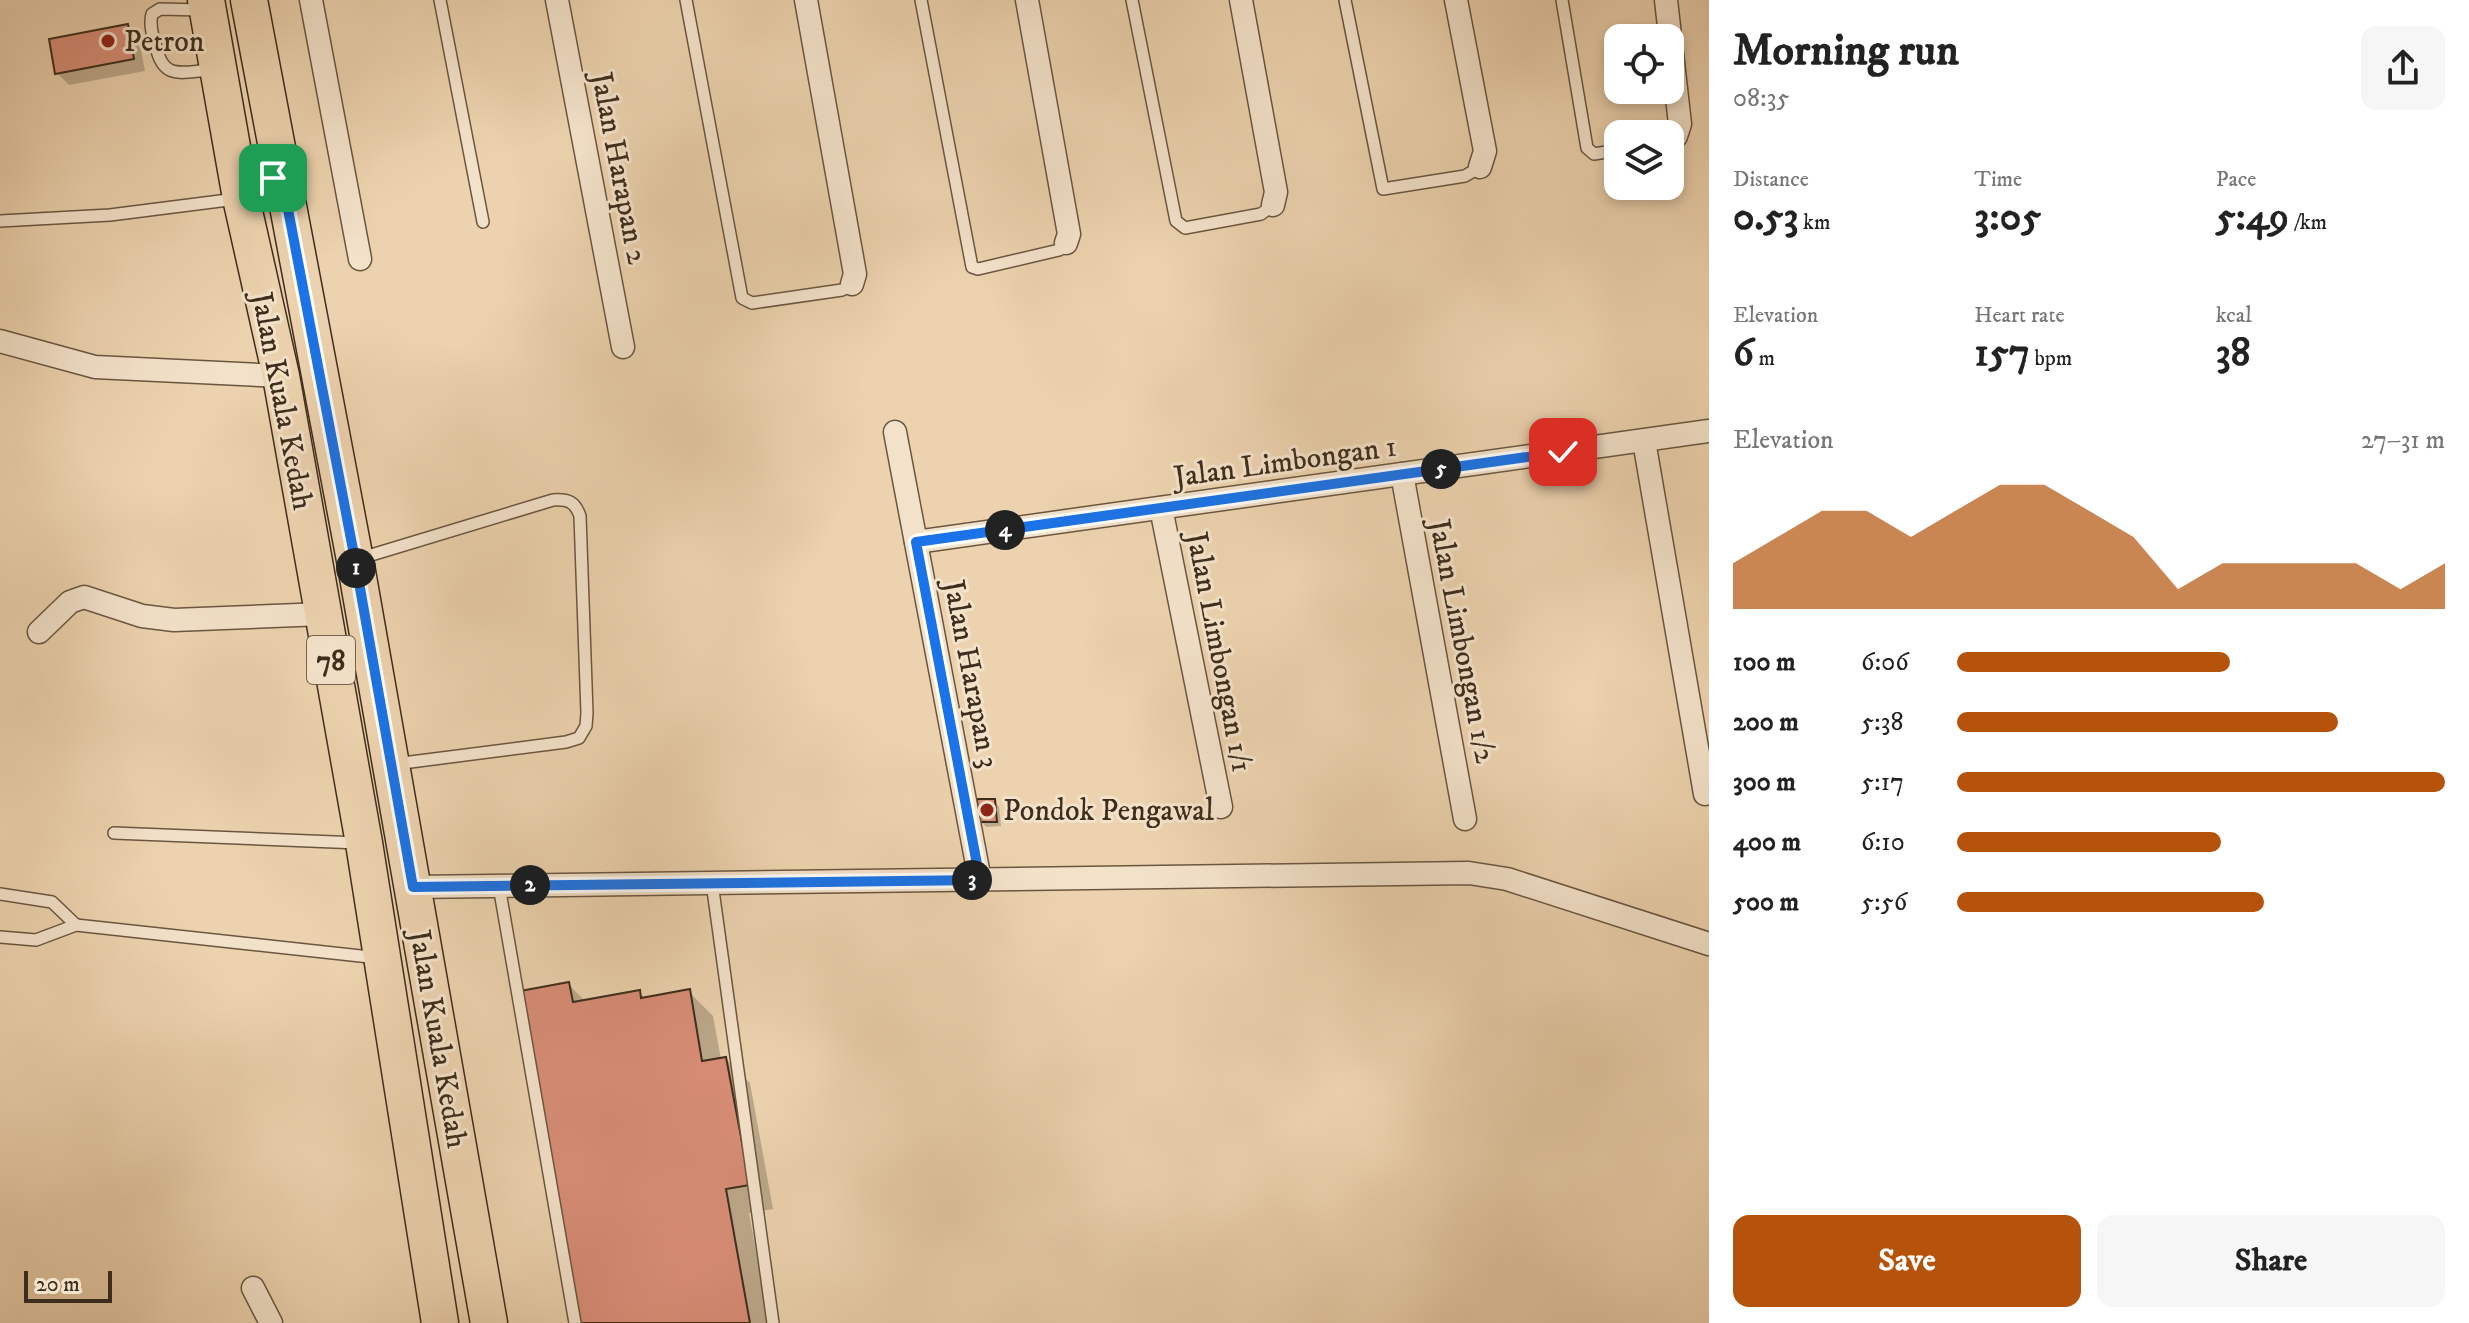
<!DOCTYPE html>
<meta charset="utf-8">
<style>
body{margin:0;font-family:"IM FELL DW Pica",serif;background:#f6f6f6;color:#222;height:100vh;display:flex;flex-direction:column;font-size:30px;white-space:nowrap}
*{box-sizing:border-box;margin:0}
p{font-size:26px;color:#767676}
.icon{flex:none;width:44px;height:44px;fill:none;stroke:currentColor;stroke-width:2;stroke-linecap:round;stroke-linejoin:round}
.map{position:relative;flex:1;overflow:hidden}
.drawer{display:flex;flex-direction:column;background:#fff;width:760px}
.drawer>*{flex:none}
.controls{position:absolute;left:1604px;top:24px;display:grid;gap:16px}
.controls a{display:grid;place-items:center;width:80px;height:80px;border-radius:16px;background:#fff;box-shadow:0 4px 12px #0003;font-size:40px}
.scale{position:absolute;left:24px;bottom:20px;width:88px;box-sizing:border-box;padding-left:8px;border:4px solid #3e2d1c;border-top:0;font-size:22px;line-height:28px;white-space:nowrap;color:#3e2d1c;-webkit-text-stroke:6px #f3e2ca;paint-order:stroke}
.pin{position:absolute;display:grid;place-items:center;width:68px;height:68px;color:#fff;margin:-34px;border-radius:16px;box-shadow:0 4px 12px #0006}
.km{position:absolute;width:40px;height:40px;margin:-20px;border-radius:50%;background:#222;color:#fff;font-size:22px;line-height:40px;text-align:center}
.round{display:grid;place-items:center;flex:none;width:84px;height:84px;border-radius:16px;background:#f6f6f6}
.headline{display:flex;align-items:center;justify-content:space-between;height:136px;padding:0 24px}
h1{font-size:44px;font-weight:800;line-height:60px}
.stats{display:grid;grid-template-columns:repeat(3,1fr);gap:12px;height:136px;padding:8px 24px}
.stats div{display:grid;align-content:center}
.stats b{font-size:40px;font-weight:800}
.stats small{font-size:22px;font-weight:400}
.stats p{font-size:22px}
.chart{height:224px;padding:16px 24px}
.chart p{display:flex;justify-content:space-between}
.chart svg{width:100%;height:144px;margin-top:8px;fill:#b45309;opacity:.7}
.button{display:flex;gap:16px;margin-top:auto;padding:16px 24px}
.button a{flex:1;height:92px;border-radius:16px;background:#b45309;color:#fff;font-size:32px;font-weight:800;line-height:92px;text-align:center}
.button a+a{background:#f6f6f6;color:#222}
ul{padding:0 24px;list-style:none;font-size:26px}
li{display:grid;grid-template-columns:128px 96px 1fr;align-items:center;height:60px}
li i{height:20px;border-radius:10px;background:#b45309}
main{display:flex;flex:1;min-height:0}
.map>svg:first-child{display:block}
</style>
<main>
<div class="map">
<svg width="1709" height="1323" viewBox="0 0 1709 1323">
<rect width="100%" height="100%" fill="#ecd2ae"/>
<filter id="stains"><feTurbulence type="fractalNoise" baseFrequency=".0025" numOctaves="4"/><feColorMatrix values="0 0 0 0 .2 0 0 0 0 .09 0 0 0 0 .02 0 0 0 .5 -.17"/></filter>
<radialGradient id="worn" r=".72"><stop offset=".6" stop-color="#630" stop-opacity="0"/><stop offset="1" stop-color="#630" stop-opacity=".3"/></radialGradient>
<g fill="#0003">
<polygon points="127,27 139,39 145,71 69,85 57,73"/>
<polygon points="994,801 999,807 1001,826 986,827 981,821"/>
<polygon points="568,984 586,1002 639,992 646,999 689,992 713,1016 721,1059 726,1059 750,1083 773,1209 749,1213 769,1323 582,1323"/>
</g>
<g fill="#d88d77" stroke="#3e2d1c" stroke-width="2">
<polygon points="128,24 134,59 55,74 49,39"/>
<polygon points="977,799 995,799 997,822 979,822"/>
<polygon points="569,982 573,1002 640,990 641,998 690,989 702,1061 726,1057 750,1185 726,1189 750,1323 580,1323 520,991"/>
</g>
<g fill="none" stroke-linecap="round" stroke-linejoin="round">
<g stroke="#6a5640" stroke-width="14">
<g id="service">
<polyline points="440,0 483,222"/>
<polyline points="686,0 742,298 752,303 842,290 852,284"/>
<polyline points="921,0 972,267 978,269 1059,250 1066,243"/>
<polyline points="1132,0 1176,221 1185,228 1261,214 1273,205"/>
<polyline points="1345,0 1383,189 1465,176 1480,167"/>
<polyline points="1562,0 1587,148 1594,154 1618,150"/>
<path d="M202,10L160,9L152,14C149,25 153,36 156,47C164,82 183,71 213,70"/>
<polyline points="0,221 110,215 236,199"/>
<path d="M358,559L553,500C569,499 575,502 580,516L587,713L586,726L579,738L566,742L395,764"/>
<polyline points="114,833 359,843"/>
<polyline points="712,883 773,1323"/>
<polyline points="499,886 575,1323"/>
<polyline points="0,894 52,902 76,925"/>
<polyline points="0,937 36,940 76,925 379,958"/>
</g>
</g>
<g stroke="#6a5640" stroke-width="25">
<g id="minor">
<polyline points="311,0 360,259"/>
<polyline points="557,0 623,347"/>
<polyline points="806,0 855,274 852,284"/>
<polyline points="1027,0 1069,234 1066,243"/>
<polyline points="1241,0 1276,192 1273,205"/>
<polyline points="1456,0 1485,151 1480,167"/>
<polyline points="1666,0 1680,124 1676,136"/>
<polyline points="0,341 95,367 281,376"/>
<polyline points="895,432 980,880"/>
<polyline points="1644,441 1705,794"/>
<polyline points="1402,474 1465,819"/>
<polyline points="1161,508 1221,807"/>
<polyline points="916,542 1709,431"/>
<polyline points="39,632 70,602 84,597 142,616 174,620 323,614"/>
<polyline points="413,887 1469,873 1507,879 1709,944"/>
<polyline points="253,1288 271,1323"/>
</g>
</g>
<g stroke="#3e2d1c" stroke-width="39">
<g id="primary">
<polyline points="206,0 241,198 281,376 364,843 440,1323"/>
<polyline points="249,0 355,560 489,1323"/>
</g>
</g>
<use href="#service" stroke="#f3e2ca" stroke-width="11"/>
<use href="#minor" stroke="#f3e2ca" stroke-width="22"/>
<use href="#primary" stroke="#ecd2ae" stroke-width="36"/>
</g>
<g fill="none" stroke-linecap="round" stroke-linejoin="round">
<g stroke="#fff" stroke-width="16">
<polyline id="route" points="273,178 278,157 355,560 413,887 980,880 916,542 1563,452"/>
</g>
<use href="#route" stroke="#1a73e8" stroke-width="10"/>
</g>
<g fill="#8f2418" stroke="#f3e2ca" stroke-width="3">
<circle cx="108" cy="41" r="8"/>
<circle cx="987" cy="810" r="8"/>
</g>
<g text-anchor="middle" stroke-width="6" stroke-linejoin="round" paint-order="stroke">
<rect fill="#f3e2ca" stroke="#746350" stroke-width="2" x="307" y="636" width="48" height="48" rx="6"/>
<g font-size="28" font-weight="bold" fill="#3e2d1c">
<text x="331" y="670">78</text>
</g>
<g font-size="30" fill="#3e2d1c" stroke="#f3e2ca" text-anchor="start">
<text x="124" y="51">Petron</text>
<text x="1003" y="820">Pondok Pengawal</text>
</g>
<g font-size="30" fill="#3e2d1c" stroke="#f3e2ca">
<text transform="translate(620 168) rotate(79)" y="10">Jalan Harapan 2</text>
<text transform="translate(283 401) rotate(79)" y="10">Jalan Kuala Kedah</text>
<text transform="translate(1285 461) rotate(-8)" y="10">Jalan Limbongan 1</text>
<text transform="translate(1463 641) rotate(79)" y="10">Jalan Limbongan 1/2</text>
<text transform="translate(1220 652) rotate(79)" y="10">Jalan Limbongan 1/1</text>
<text transform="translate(972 674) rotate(79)" y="10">Jalan Harapan 3</text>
<text transform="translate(439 1039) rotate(80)" y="10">Jalan Kuala Kedah</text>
</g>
</g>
<rect width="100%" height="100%" filter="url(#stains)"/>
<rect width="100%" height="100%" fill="url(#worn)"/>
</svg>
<div class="controls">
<a><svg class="icon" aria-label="locate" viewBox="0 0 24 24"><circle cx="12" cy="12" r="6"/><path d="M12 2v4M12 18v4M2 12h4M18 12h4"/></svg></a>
<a><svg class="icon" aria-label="layers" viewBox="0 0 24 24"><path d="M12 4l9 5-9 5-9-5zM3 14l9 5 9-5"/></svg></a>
</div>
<div class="scale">20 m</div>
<div class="pin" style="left:273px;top:178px;background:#1e9e55"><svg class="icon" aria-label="arrive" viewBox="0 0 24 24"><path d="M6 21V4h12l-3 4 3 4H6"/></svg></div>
<div class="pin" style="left:1563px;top:452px;background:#d93025"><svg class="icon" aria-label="check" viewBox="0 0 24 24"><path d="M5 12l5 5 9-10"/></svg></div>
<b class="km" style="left:356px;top:568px">1</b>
<b class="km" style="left:530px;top:885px">2</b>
<b class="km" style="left:972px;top:880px">3</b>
<b class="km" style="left:1005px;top:530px">4</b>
<b class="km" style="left:1441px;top:469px">5</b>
</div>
<section class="drawer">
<div class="headline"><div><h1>Morning run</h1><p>08:35</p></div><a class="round"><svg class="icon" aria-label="share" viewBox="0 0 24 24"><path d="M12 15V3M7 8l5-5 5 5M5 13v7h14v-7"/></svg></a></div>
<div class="stats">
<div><p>Distance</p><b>0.53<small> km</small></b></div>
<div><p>Time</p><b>3:05</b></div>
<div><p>Pace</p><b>5:49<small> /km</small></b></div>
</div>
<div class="stats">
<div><p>Elevation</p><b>6<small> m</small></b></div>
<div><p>Heart rate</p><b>157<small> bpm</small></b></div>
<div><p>kcal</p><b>38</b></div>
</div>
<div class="chart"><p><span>Elevation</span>27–31 m</p>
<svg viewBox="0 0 160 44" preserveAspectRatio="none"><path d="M0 44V30L10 22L20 14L30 14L40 22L50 14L60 6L70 6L80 14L90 22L100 38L110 30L120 30L130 30L140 30L150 38L160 30V44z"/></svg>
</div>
<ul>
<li><b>100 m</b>6:06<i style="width:56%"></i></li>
<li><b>200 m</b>5:38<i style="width:78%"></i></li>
<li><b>300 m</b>5:17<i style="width:100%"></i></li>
<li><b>400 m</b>6:10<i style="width:54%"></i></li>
<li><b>500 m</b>5:56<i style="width:63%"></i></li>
</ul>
<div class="button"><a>Save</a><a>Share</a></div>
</section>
</main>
